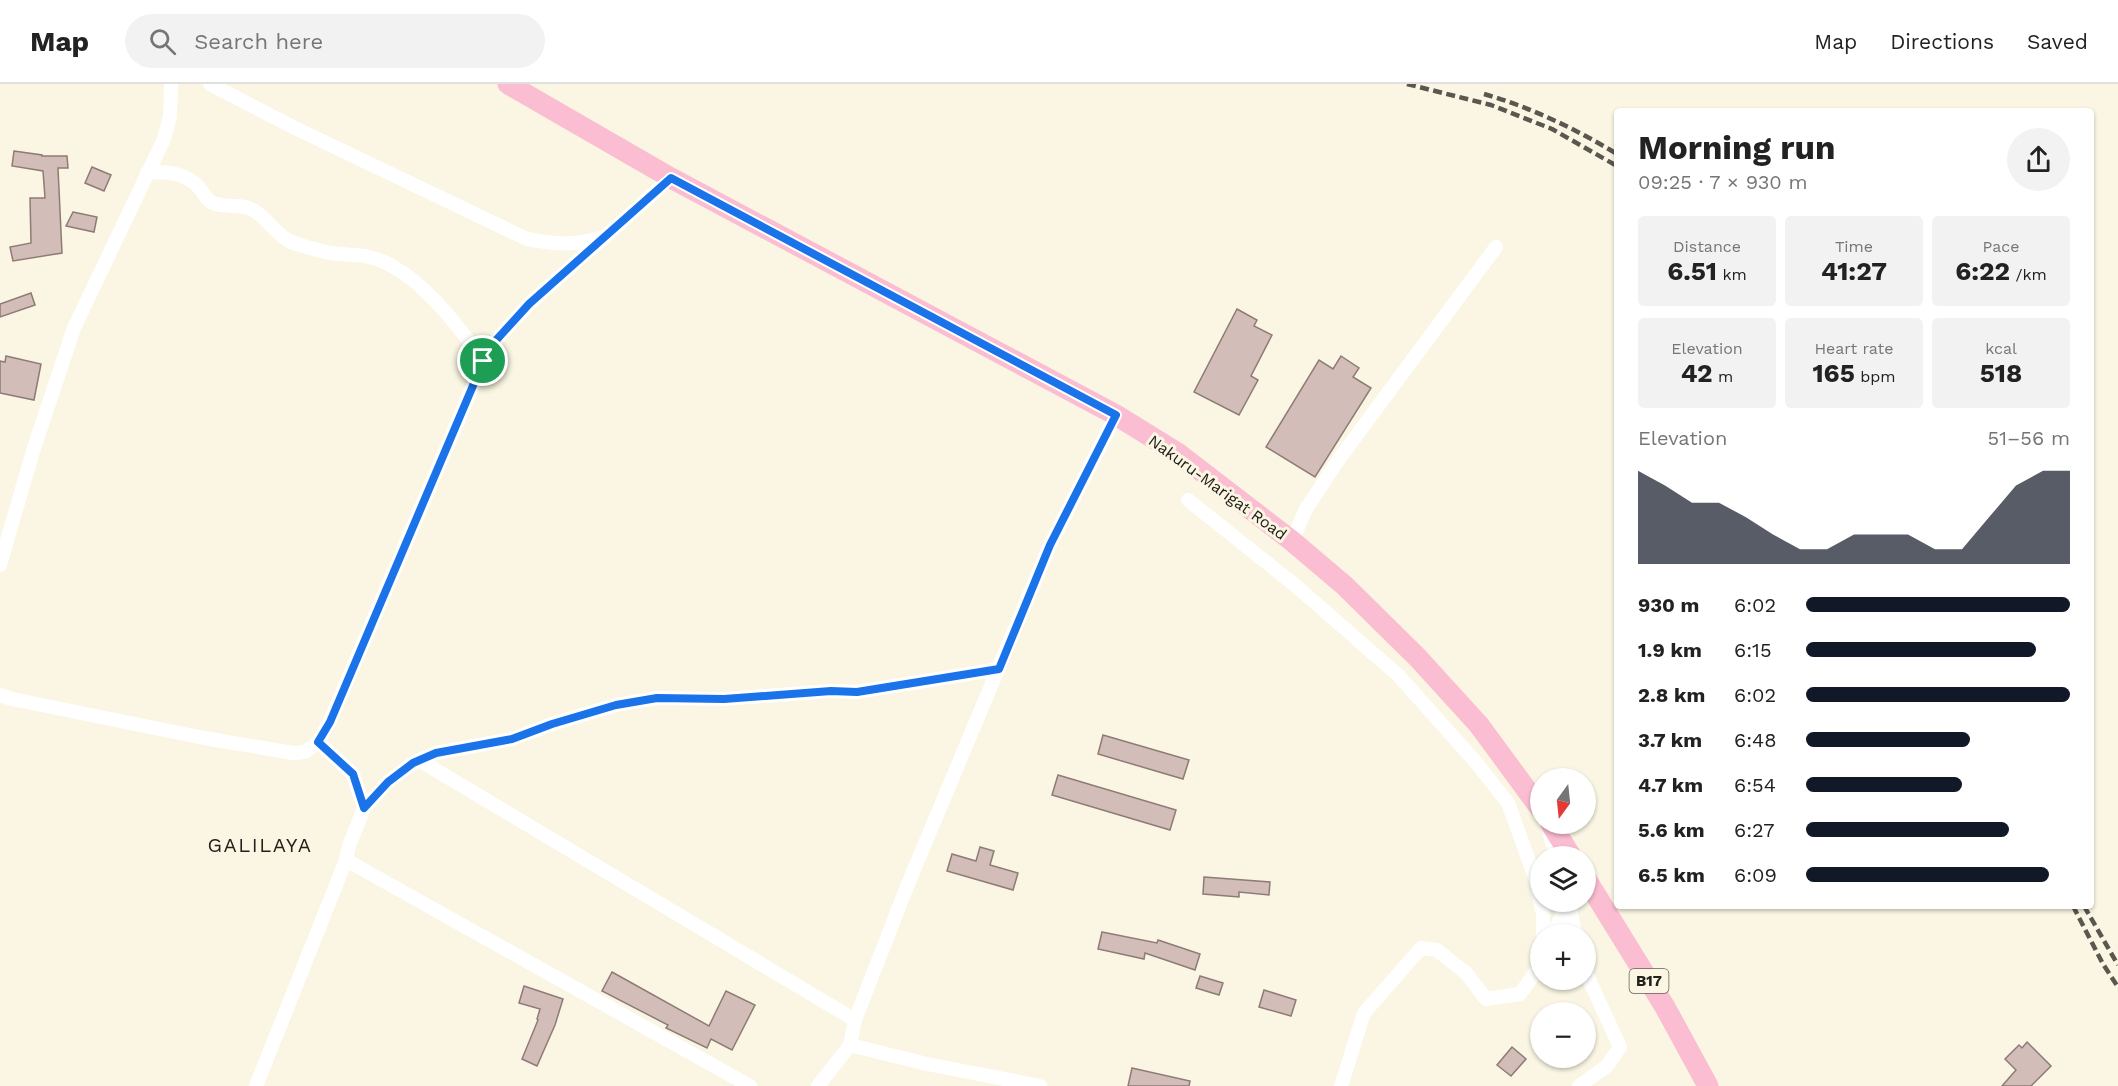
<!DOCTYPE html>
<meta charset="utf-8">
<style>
body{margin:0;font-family:"Work Sans",sans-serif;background:#f2f2f2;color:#222;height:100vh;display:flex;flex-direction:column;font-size:22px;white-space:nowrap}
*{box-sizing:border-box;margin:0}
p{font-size:20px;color:#767676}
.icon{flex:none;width:33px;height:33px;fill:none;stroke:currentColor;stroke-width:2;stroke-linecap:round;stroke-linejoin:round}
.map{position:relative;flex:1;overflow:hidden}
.details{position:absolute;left:1614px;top:24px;width:480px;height:801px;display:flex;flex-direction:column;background:#fff;border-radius:6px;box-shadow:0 2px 4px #0004}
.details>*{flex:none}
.needle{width:39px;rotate:195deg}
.tools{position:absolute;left:1530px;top:684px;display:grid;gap:12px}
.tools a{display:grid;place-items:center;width:66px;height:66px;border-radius:50%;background:#fff;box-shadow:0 2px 4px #0004;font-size:30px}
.pin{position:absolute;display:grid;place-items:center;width:51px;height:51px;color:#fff;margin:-26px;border:3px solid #fff;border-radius:50%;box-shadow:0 2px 6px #0007}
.round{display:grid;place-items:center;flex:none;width:63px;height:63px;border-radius:32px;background:#f2f2f2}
.headline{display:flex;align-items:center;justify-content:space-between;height:102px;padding:0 24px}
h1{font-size:33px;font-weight:700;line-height:45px}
.metrics{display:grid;grid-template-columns:repeat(3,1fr);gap:9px;height:102px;padding:6px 24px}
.metrics div{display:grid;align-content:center;border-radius:6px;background:#f2f2f2;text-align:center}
.metrics b{font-size:26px;font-weight:700}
.metrics small{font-size:16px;font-weight:400}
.metrics p{font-size:16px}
.chart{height:168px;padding:12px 24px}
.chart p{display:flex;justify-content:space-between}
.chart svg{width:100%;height:108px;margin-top:6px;fill:#111827;opacity:.7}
ul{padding:0 24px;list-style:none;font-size:20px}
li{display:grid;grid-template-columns:96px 72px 1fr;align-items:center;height:45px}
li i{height:15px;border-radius:8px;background:#111827}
header{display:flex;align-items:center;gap:36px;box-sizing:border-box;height:84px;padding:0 30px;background:#fff;border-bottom:2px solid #e0e0e0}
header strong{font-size:28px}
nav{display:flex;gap:33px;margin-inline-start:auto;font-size:21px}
.search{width:420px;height:54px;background:#f2f2f2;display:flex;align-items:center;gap:15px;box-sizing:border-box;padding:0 21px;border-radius:33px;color:#767676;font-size:22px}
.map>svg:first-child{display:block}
</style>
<header>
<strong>Map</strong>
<div class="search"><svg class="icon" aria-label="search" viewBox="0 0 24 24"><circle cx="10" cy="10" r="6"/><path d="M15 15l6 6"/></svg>Search here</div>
<nav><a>Map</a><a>Directions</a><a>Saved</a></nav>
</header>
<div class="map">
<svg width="2118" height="1002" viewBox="0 0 2118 1002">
<rect width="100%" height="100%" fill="#faf6e3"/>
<g fill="#d2bdb8" stroke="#8e7b76" stroke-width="1.5">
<polygon points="14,67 42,71 42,72 67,72 68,84 58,84 62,169 13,177 10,163 31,159 30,114 45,114 43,87 12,82"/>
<polygon points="92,83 111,91 104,107 85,99"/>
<polygon points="73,128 97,133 94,148 66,142"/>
<polygon points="31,209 35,221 0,233 0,220"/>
<polygon points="1237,225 1257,236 1254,242 1272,251 1251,292 1258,296 1239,331 1194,308"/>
<polygon points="6,272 41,280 34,316 0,309 0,277 5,278"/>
<polygon points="1341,272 1359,284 1353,293 1371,304 1315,393 1266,363 1319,276 1333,285"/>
<polygon points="1103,651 1189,676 1183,695 1098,670"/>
<polygon points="1058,691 1176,726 1170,746 1052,711"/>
<polygon points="980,763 994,767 990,781 1018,789 1013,806 947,787 952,770 976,777"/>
<polygon points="1204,793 1270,798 1269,811 1239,808 1239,813 1203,810"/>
<polygon points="1102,848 1157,859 1158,856 1200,870 1195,886 1145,869 1144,875 1098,865"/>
<polygon points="612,888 709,942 726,907 755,921 732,966 711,955 707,964 666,944 668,941 602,907"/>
<polygon points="1200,892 1223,899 1219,911 1196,904"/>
<polygon points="524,902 563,915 555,941 537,982 522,975 538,936 537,935 540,925 519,919"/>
<polygon points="1264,906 1296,916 1291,932 1259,923"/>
<polygon points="2027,958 2051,982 2031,1002 2002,1002 2016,986 2005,975 2019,961 2022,964"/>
<polygon points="1512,963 1526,975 1511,992 1497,981"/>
<polygon points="1132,984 1190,997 1189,1002 1128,1002"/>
</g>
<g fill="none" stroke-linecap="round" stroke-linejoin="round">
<g stroke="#fff" stroke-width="14">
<path d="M210,0L295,44L527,155C555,160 573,162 600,154"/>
<path d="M147,89C166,87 188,89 201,106C205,111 206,116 213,119C225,124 241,119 253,126C266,133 278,153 291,158C303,162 318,167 331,169C355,172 369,169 392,182C427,201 461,245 483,277"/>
<polyline points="1188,416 1296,502 1398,591 1474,676 1508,719 1536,796 1543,831 1543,850"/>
<polyline points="1292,457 1306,425 1339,375 1496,163"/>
<polyline points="0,481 33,367 74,244 164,55 170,32 171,0"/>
<polyline points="0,611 12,615 204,654 293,669 305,668 318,658 330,637 489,264 529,220 671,94"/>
<polyline points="318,658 353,690 364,724 349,762 346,776 750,1002"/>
<polyline points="419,676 855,936"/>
<polyline points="364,724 388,698 413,679 436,669 512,655 552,640 616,621 657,614 724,615 831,607 857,608 999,585"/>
<polyline points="1549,747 1556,772"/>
<polyline points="1569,818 1575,850"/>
<polyline points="1554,850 1567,818"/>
<polyline points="850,961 927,980 1040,1002"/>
<polyline points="256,1002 346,776"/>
<polyline points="818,1002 850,961 855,936 908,800 1050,461 1116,331"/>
<polyline points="1341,1002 1364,929 1421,864 1437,866 1466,889 1486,915 1520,910 1540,882"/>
<polyline points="1579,1002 1607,982 1620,963 1586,889"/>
</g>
<g stroke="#fbbdd1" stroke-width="21">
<polyline points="508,0 671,94 1116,331 1179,370 1292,457 1345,502 1418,574 1479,641 1540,724"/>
<polyline points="1551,740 1571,772"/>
<polyline points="1586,795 1665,923 1708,1002"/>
</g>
<g stroke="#5a574e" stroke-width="4.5" stroke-dasharray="9 4.5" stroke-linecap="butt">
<polyline points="1407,0 1491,21 1552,45 1617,82"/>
<path d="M1484,10C1530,23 1576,45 1617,70"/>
<polyline points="2073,822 2103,880 2118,903"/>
<polyline points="2084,822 2118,881"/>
</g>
</g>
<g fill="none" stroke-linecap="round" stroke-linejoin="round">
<g stroke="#fff" stroke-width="12">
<polygon id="route" points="671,94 1116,331 1050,461 999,585 857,608 831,607 724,615 657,614 616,621 552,640 512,655 436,669 413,679 388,698 364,724 353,690 318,658 330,638 489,264 529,220"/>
</g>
<use href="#route" stroke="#1a73e8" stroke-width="8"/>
</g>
<g text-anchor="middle" stroke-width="6" stroke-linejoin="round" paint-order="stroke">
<rect fill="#faf6e3" stroke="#636056" stroke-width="1.5" x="1629.5" y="885" width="39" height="24" rx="4.5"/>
<g font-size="15" font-weight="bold" fill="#22201a">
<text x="1649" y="902">B17</text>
</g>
<g font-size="16" fill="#22201a" stroke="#faf6e3">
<text transform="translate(1218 403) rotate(36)" y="6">Nakuru-Marigat Road</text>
</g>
<g font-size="20" letter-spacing="1.5" fill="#22201a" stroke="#faf6e3">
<text x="260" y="768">GALILAYA</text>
</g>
</g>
</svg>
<div class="tools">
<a><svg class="needle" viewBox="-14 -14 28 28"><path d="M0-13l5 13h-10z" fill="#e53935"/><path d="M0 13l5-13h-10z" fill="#767676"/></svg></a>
<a><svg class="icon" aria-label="layers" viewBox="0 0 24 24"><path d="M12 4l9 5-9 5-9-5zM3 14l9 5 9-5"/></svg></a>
<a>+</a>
<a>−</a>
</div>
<div class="pin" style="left:483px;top:277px;background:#1e9e55"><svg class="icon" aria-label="arrive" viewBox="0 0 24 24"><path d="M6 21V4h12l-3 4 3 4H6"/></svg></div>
<section class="details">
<div class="headline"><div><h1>Morning run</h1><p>09:25 · 7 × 930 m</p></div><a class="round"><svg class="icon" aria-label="share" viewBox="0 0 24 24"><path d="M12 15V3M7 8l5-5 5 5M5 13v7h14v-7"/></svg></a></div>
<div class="metrics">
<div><p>Distance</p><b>6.51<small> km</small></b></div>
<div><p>Time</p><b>41:27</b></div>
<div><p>Pace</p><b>6:22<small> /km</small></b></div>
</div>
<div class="metrics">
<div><p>Elevation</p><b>42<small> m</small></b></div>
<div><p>Heart rate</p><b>165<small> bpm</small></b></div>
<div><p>kcal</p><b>518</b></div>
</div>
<div class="chart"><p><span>Elevation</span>51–56 m</p>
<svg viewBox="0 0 160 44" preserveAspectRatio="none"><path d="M0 44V6L10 12L20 19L30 19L40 25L50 32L60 38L70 38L80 32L90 32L100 32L110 38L120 38L130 25L140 12L150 6L160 6V44z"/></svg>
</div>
<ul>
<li><b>930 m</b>6:02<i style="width:100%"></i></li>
<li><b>1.9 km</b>6:15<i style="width:87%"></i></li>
<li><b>2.8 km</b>6:02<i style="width:100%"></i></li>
<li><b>3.7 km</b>6:48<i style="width:62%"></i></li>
<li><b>4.7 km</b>6:54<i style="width:59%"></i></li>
<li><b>5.6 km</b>6:27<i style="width:77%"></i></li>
<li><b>6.5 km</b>6:09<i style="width:92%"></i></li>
</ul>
</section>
</div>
